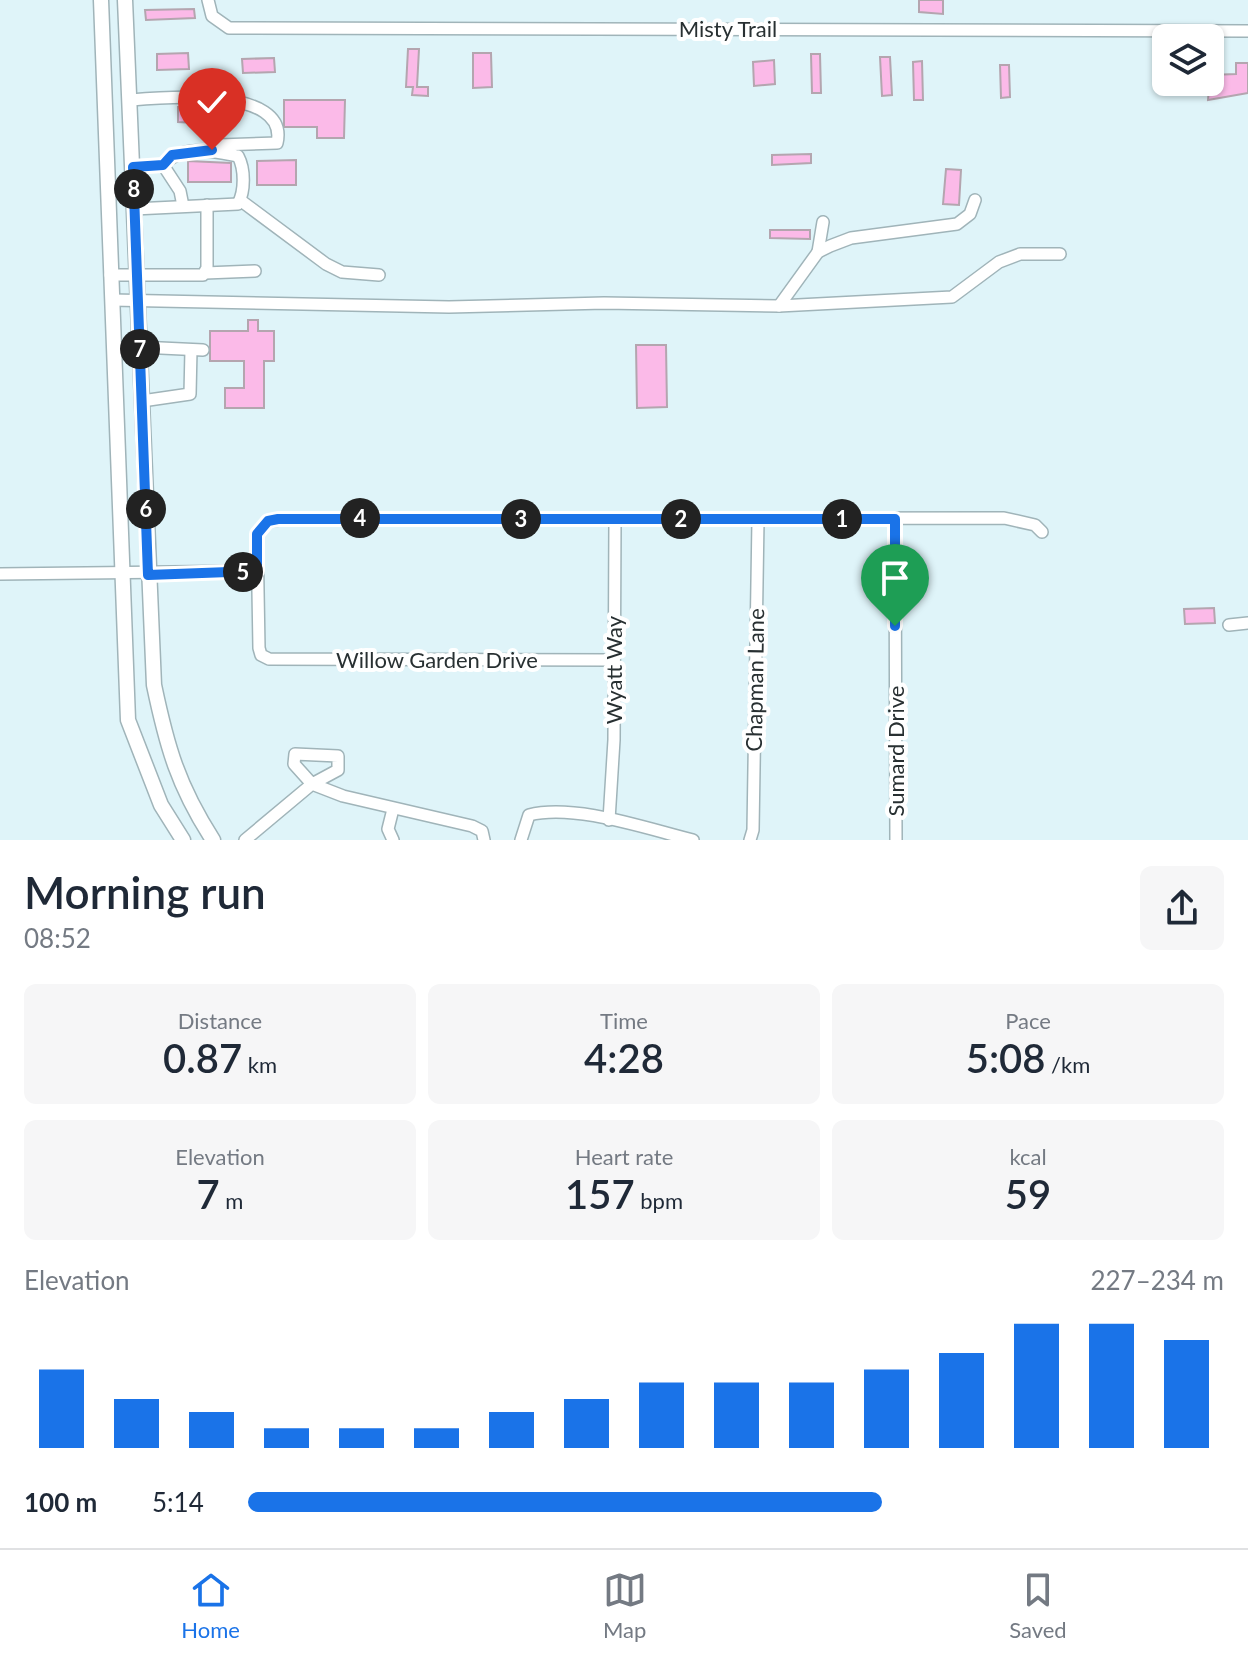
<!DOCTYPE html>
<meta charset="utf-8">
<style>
body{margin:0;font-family:Lato,sans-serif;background:#f6f6f7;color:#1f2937;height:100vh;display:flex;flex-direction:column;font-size:30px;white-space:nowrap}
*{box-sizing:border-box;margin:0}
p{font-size:26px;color:#747a83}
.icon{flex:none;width:44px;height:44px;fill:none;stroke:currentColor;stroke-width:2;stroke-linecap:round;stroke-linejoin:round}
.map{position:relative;height:840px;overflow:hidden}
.details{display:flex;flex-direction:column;background:#fff;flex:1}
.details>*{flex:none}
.tools{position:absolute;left:1152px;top:24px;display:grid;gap:16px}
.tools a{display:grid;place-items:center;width:72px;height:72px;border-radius:12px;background:#fff;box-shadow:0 2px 6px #0004;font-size:40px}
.pin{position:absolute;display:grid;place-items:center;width:68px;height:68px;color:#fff;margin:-82px -34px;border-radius:50% 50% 50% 0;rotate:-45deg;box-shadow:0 0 8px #0007}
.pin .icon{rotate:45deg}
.km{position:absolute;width:40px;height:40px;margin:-20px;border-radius:50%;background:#222;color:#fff;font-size:22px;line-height:40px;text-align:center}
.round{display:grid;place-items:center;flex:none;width:84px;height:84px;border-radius:12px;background:#f6f6f7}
.overview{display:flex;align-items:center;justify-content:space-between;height:136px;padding:0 24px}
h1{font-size:44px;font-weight:600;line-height:60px}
.stats{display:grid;grid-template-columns:repeat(3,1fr);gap:12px;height:136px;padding:8px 24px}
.stats div{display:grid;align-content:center;border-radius:12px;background:#f6f6f7;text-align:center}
.stats b{font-size:40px;font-weight:600}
.stats small{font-size:22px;font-weight:400}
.stats p{font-size:22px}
.chart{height:224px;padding:16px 24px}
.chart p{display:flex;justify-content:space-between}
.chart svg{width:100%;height:144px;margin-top:8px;stroke:#1a73e8;stroke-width:6}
ul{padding:0 24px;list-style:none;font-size:26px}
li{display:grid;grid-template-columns:128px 96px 1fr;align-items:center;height:60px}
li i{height:20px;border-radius:10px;background:#1a73e8}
.tabs{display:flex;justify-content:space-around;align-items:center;height:112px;border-top:2px solid #e0e1e3;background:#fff;font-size:22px;color:#747a83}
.tabs a{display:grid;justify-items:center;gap:4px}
.tabs .active{color:#1a73e8}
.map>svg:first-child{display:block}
</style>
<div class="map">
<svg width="1248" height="840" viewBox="0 0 1248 840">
<rect width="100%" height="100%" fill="#dff4f9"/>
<g fill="#fbbae8" stroke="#b4a5af" stroke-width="2">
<polygon points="919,0 943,0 943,14 919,12"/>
<polygon points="194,9 195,18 146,20 145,10"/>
<polygon points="408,49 419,49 417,87 428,87 428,96 412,95 413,87 406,87"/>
<polygon points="188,53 189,69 157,70 157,54"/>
<polygon points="473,53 491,53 492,87 473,88"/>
<polygon points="811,54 820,54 821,93 812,93"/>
<polygon points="880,57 890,57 892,95 882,96"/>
<polygon points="274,58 275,72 243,73 242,59"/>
<polygon points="774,60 775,84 754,86 753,62"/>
<polygon points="922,61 923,100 914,100 913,62"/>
<polygon points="1236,63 1248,63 1248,93 1208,100 1210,75 1236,74"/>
<polygon points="1000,65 1009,65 1010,97 1001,98"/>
<polygon points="284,100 345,100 344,138 317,138 317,127 284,127"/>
<polygon points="178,107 197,108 196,123 178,122"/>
<polygon points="811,154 811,163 772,165 772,155"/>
<polygon points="296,160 296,185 257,185 257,161"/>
<polygon points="188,161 231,163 231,182 188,182"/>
<polygon points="946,169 961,170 959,205 943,204"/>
<polygon points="770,230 810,230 810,239 770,238"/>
<polygon points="248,320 258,320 258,331 274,331 274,361 264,361 264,408 225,408 225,388 244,388 244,361 210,361 210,331 248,331"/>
<polygon points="636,345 666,345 667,407 637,408"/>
<polygon points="1214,608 1215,623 1185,624 1184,609"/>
</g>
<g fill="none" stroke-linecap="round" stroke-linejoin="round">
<g stroke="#a0b4b9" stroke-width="14">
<g id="minor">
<polyline points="208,0 212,16 229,28 1248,31"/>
<path d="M131,100C163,97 290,86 277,143L219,145L212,150"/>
<polyline points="163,165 180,191 183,206"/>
<path d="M133,167L163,165C182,144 212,151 238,156C245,169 245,191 238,204L134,209"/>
<polyline points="240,200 326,264 342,272 379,275"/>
<polyline points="818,252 823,222"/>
<polyline points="205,273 255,271"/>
<polyline points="110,275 203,275 207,268 207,205"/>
<polyline points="112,300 449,307 604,303 779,306 952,297 999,262 1020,254 1060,254"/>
<polyline points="779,306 818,252 830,246 851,238 957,224 970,214 975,200"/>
<polyline points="140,347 203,350"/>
<polyline points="142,401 190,394 191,350"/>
<polyline points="895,519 896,840"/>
<polyline points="0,574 257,571"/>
<polyline points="1229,625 1248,623"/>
<polyline points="614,660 269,659 261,655 259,648 257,534 268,521 289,519 1004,518 1035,525 1042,532"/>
<polygon points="295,754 338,756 338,770 312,784 294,764"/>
<polyline points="393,809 388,829 393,840"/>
<polyline points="609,820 614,740 615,519"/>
<polyline points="245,840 312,784 343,796 472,826 482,831 484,840"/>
<path d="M521,840L529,815C574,803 648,829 693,840"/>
<polyline points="750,840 753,830 758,520"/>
</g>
</g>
<g stroke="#a0b4b9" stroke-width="17">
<g id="major">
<polyline points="101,0 128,720 161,805 183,840"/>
<path d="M125,0L154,685C167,747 178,786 213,840"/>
</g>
</g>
<use href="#minor" stroke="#fff" stroke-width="11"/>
<use href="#major" stroke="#fff" stroke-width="14"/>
</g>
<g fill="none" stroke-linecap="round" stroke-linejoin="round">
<g stroke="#fff" stroke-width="16">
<polyline id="route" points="212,150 172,155 163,165 133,167 148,575 257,571 257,534 268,521 278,519 895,519 895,626"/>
</g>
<use href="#route" stroke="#1a73e8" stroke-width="10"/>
</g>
<g text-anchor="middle" stroke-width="8" stroke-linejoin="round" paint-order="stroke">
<g font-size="22" fill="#283032" stroke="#fff">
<text x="728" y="37">Misty Trail</text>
<text x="437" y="668">Willow Garden Drive</text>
<text transform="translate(614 670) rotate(-90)" y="8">Wyatt Way</text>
<text transform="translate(755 680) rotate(-89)" y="8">Chapman Lane</text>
<text transform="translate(896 751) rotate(-90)" y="8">Sumard Drive</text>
</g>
</g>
</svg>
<div class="tools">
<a><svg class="icon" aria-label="layers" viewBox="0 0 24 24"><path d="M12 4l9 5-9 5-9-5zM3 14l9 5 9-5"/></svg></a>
</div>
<div class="pin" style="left:895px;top:626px;background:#1e9e55"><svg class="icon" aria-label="arrive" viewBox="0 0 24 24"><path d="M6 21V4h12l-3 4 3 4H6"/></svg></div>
<div class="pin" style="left:212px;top:150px;background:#d93025"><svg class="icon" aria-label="check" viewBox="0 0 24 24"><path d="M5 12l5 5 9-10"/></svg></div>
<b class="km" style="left:842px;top:519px">1</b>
<b class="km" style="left:681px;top:519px">2</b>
<b class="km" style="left:521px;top:519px">3</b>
<b class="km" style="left:360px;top:518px">4</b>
<b class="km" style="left:243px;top:572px">5</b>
<b class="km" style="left:146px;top:509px">6</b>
<b class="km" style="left:140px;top:349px">7</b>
<b class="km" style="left:134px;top:189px">8</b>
</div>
<section class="details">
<div class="overview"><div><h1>Morning run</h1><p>08:52</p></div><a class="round"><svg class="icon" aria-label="share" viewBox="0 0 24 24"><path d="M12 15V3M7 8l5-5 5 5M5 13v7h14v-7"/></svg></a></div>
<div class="stats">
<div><p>Distance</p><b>0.87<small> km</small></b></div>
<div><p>Time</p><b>4:28</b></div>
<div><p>Pace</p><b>5:08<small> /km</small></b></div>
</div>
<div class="stats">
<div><p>Elevation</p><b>7<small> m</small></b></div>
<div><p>Heart rate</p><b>157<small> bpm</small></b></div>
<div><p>kcal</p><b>59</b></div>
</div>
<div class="chart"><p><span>Elevation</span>227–234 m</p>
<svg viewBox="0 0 160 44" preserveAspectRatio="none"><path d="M5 44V20M15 44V29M25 44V33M35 44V38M45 44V38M55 44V38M65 44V33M75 44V29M85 44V24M95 44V24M105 44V24M115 44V20M125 44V15M135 44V6M145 44V6M155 44V11"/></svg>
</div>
<ul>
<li><b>100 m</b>5:14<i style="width:65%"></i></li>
</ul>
</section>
<nav class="tabs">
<a class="active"><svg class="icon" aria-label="home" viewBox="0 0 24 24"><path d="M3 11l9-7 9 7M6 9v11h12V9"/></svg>Home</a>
<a><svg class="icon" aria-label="map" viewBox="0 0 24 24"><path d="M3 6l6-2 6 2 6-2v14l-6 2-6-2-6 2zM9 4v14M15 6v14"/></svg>Map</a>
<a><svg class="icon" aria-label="saved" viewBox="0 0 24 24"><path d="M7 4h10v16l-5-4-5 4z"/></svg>Saved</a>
</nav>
